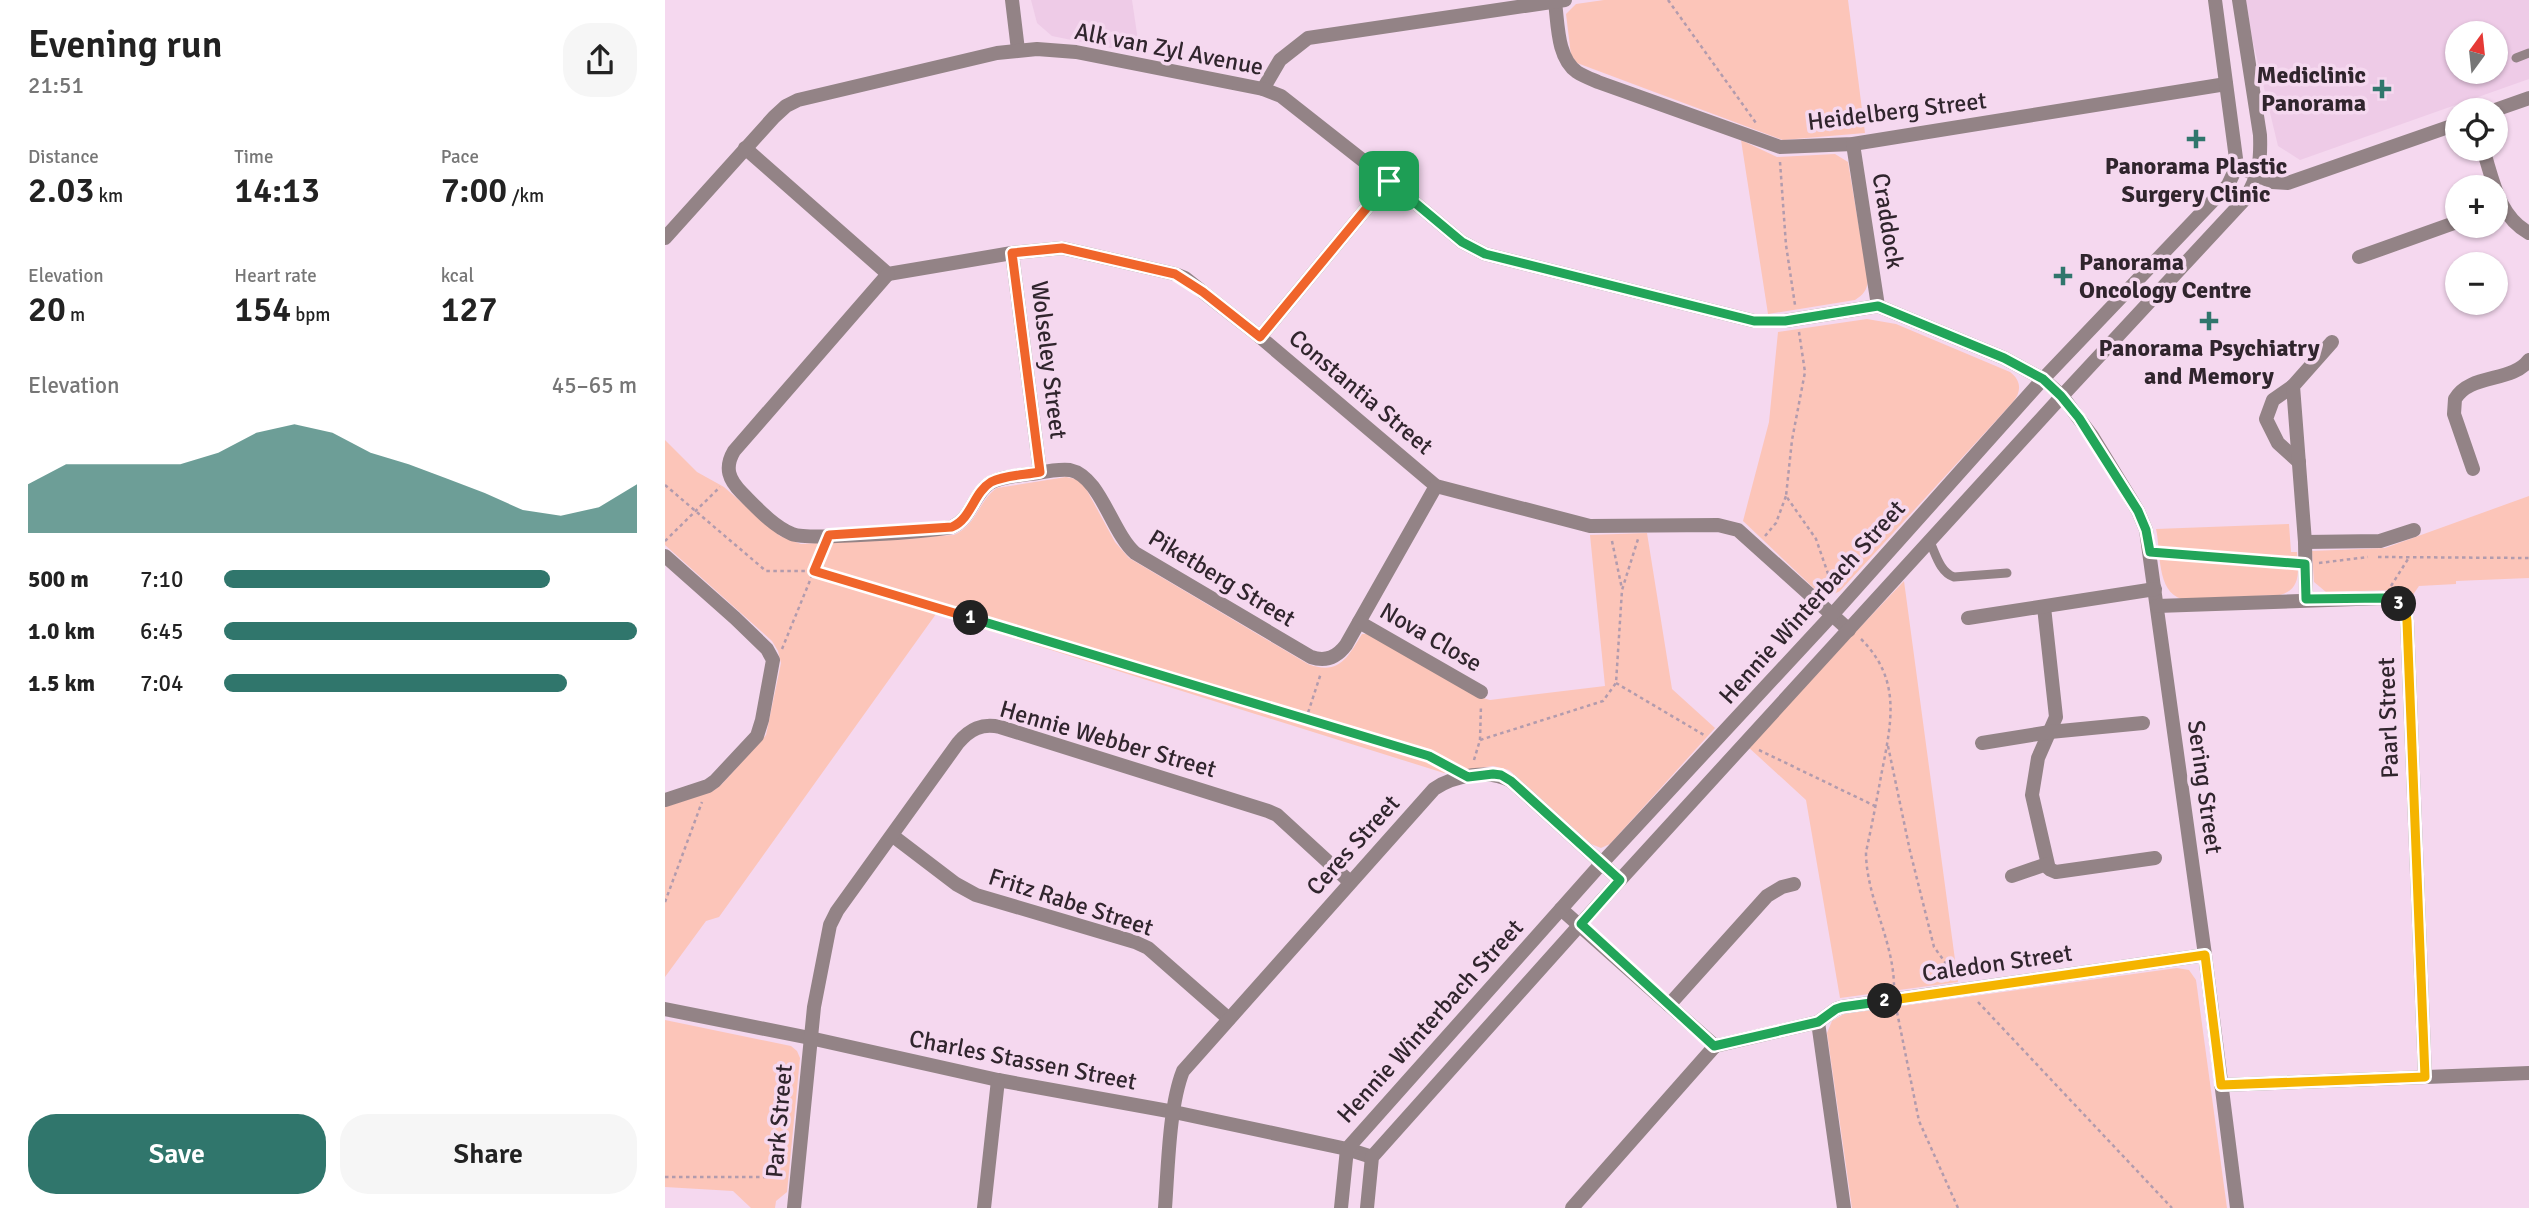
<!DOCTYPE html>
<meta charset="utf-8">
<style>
body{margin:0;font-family:Signika,sans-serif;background:#f6f6f6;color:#222;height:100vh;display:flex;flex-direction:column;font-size:26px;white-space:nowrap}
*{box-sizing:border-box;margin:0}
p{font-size:23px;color:#767676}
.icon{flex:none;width:38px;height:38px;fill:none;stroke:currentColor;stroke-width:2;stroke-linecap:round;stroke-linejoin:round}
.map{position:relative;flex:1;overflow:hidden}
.details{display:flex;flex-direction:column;background:#fff;width:665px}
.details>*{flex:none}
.needle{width:46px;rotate:15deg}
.buttons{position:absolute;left:1780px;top:21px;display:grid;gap:14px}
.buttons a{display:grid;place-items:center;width:63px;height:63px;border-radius:50%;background:#fff;box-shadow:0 2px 5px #0004;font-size:35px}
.pin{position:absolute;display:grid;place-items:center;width:60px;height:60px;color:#fff;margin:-30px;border-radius:14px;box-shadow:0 4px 10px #0006}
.km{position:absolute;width:35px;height:35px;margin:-18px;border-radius:50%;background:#222;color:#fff;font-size:19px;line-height:35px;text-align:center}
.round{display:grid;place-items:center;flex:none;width:74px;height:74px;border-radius:28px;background:#f6f6f6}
.headline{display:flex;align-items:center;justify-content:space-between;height:119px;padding:0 28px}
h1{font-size:38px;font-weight:600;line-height:52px}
.figures{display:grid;grid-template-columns:repeat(3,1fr);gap:10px;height:119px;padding:7px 28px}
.figures div{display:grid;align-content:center}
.figures b{font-size:35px;font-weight:600}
.figures small{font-size:19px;font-weight:400}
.figures p{font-size:19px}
.chart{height:196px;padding:14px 28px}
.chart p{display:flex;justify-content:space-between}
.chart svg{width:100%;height:126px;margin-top:7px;fill:#30766c;opacity:.7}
.action{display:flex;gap:14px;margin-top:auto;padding:14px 28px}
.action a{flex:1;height:80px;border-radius:28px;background:#30766c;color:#fff;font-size:28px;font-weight:600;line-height:80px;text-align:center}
.action a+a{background:#f6f6f6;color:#222}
ul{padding:0 28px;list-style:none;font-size:23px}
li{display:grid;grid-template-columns:112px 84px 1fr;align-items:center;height:52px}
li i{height:18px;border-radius:9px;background:#30766c}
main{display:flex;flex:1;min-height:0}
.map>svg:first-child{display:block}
</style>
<main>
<section class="details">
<div class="headline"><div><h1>Evening run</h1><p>21:51</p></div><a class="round"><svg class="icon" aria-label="share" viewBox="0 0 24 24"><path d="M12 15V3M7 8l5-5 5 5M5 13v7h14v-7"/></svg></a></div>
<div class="figures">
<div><p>Distance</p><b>2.03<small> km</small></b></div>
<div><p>Time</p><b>14:13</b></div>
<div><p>Pace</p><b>7:00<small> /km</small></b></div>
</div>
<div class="figures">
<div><p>Elevation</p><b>20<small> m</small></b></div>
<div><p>Heart rate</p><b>154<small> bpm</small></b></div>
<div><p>kcal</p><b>127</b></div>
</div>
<div class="chart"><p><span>Elevation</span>45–65 m</p>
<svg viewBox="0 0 160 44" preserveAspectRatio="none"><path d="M0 44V27L10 20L20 20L30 20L40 20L50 16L60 9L70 6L80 9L90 16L100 20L110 25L120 30L130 36L140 38L150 35L160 27V44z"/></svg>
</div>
<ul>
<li><b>500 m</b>7:10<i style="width:79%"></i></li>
<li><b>1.0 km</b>6:45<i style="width:100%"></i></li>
<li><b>1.5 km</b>7:04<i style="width:83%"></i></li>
</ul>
<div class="action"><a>Save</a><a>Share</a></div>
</section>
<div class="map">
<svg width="1864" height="1208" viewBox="0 0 1864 1208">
<rect width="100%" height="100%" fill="#f5d8ef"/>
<g fill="#eecbe7" fill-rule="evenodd">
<polygon points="366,0 467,0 475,54 387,36 372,23"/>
<path d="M1581,0H1864V79L1635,160L1613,146L1587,38ZM1792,33H1830V72H1792Z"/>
</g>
<g fill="#fcc5b9">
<polygon points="939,0 1183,0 1200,133 1118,140 912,63 906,55 901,14 911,4"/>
<path d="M1076,140L1112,157L1170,154L1183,162L1203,281C1202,290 1198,295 1190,300L1103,314Z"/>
<path d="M1202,319L1231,324L1345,372C1356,380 1357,391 1348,402L1175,591L1167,595L1154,593L1078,521L1104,422L1113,332Z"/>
<path d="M0,440L32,472L59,487L115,536L136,544L289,535C313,524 313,501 332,488L401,477L411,479L419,485L450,542L464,558L643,664C674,676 683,657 697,634H702L818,698L825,700L940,686L925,535L982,533L1007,689L1050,728L945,844L936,848L926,844L844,770L828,766L779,773L271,614L54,917L41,921L0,977V807L48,791L57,784L101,735L116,663L113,651L107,641L0,545Z"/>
<polygon points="1864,496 1864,578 1791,581 1791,584 1754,586 1745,599 1739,593 1731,590 1661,592 1649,582 1647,551 1720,548"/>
<path d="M1624,524L1626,552H1632C1633,570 1637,589 1615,595L1517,599C1491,592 1496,550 1491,529Z"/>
<polygon points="1239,581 1293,982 1175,998 1141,800 1082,746"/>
<polygon points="1512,968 1524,970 1531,980 1562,1208 1187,1208 1162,1033 1167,1021 1179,1014"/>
<polygon points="0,1020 126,1046 132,1051 135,1058 122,1192 111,1201 110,1208 86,1208 68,1191 0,1187"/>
</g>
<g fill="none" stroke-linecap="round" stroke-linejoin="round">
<g stroke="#b29bad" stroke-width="2.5" stroke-dasharray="3.5 3.5" stroke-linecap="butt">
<polyline points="1003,0 1091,123"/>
<polyline points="1115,162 1121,245 1130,305"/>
<polyline points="1134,332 1140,372 1127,440 1121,496 1151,539 1169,591"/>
<polyline points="0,485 101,571 149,571 764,756 782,766"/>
<polyline points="1100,536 1111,523 1121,496"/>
<polyline points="0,541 55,487"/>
<polyline points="947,541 957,589"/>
<polyline points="1497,553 1627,563"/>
<polyline points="1713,557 1864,558"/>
<polyline points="1654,563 1703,557"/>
<polyline points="1726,586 1743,559"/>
<path d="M1196,639C1236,679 1227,720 1217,771C1212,798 1207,825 1201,852C1201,897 1228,939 1229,985"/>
<polyline points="117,649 157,551"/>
<polyline points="951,683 1039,735"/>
<polyline points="641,719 656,673"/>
<polyline points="815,740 816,705"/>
<polyline points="1223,746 1245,851 1269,947 1290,976"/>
<polyline points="1094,750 1210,806"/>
<polyline points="809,760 815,740 938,701 951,683 957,590 973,539"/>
<polyline points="0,902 37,802"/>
<polyline points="1313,1002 1507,1208"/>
<polyline points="1232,1012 1254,1121 1293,1208"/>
<polyline points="0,1177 119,1177"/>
</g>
<g stroke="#938386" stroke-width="9">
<polyline points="1851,58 1864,53"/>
<path d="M1265,542C1271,555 1275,572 1289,577L1342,573"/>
</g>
<g stroke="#938386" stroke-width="14">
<polyline points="347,0 353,50"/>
<path d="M890,2C893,24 892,58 912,72C918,76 926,79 933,82L1115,147L1188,144L1561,84"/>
<polyline points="598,89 615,60 643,38 900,0"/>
<polyline points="1830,110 1864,98"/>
<polyline points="1188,144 1213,306"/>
<polyline points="80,148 223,274 347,253 397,248 510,274 520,278 595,337 771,486 925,526 1053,525 1073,530 1184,630"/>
<path d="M1818,149C1828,180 1833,216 1864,233"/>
<polyline points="1572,166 1607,182 1623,183 1792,124"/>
<polyline points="0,238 109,117 121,106 133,100 332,53 372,49 411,52 598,89 616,96 724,181 797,242 820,254 1089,321 1120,321 1213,306 1339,358 1378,379 1397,396 1427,436 1473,511 1481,530 1540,955 1572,1208"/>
<polyline points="347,253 375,472"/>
<polyline points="1694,257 1792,222"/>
<path d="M223,274L69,451C59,468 64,480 77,493C92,508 108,526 127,534C144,541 264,531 287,527C307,518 308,494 325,483C338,476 358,475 373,473C383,471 395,469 405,470C435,476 447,533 470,553L646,657C661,662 672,657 681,645L771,486"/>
<polyline points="595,337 724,181"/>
<polyline points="1628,386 1608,400 1601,419 1613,443 1634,462"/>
<path d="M1808,469L1789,414L1790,399C1805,373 1847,383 1864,360"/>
<polyline points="1640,542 1715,541 1749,530"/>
<polyline points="0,556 70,618 102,649 108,660 97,720 92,736 50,781 43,786 0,800"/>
<polyline points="1641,599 1640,542 1628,386 1667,342"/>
<path d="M1492,606L1719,598C1733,600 1740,607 1742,621L1760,1077"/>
<polyline points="1379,607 1391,717 1373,758 1367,795 1384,869 1391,872 1490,858"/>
<polyline points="1303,618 1490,589"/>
<polyline points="694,622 816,692"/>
<polyline points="1317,743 1385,732 1478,723"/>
<polyline points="228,836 291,884 311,895 470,942 483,948 564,1019"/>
<polyline points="1347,876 1382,864"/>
<polyline points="896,909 1050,1046"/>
<polyline points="1004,1005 1102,896 1117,887 1129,884"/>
<polyline points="0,1009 145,1038 333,1080 509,1112 682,1149 707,1157"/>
<polyline points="1153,1022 1179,1208"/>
<polyline points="1050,1046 1153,1022 1171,1009 1177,1007 1540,955"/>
<polyline points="1556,1085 1864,1073"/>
<path d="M129,1208L149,1007L165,925L172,911L293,743C305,729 317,723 335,727L603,811L612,815L685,882"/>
<polyline points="319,1208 333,1080"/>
<path d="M500,1208C503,1169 504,1106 518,1071L769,789C789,775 825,769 846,781L955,880"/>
<polyline points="907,1208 1050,1046"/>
</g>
<g stroke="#938386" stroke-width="14">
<polyline points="676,1208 682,1149 936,864 1167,615 1378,379 1563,185 1572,166 1550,0"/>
<path d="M702,1208L707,1157L955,880L1397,396L1580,199C1594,176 1596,162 1595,135L1574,0"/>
</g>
</g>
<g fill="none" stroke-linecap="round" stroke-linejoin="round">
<g stroke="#fff" stroke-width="14">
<path id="split-1" d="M306,618L149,571L164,535L287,527C307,518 308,493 326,482C340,475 360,475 375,472L347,253L397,248L510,274L538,292L595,337L724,181"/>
</g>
<g stroke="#fff" stroke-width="14">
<polyline id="split-2" points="306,618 764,756 803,777 828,774 836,775 846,781 955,880 916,924 1049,1046 1153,1022 1171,1009 1177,1007 1220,1001"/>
</g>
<g stroke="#fff" stroke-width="14">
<polyline id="split-3" points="1220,1001 1540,955 1556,1085 1760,1077 1742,621 1741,613 1734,604"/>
</g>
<g stroke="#fff" stroke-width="14">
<polyline id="split-4" points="724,181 797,242 820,254 1089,321 1120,321 1213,306 1339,358 1378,379 1396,396 1414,418 1473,511 1481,530 1485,552 1640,564 1641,599 1719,598 1734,604"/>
</g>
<use href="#split-1" stroke="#f0652b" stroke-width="9"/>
<use href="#split-2" stroke="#22a559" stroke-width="9"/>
<use href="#split-3" stroke="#f5b400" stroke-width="9"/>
<use href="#split-4" stroke="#22a559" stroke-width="9"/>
</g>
<g fill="#30766c" stroke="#f5d8ef" stroke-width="2.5">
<path d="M1713.5 78.5h7v7h7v7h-7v7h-7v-7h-7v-7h7z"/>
<path d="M1527.5 128.5h7v7h7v7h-7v7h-7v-7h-7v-7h7z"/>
<path d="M1394.5 265.5h7v7h7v7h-7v7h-7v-7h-7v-7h7z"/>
<path d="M1540.5 310.5h7v7h7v7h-7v7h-7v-7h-7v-7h7z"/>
</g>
<g text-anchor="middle" stroke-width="7" stroke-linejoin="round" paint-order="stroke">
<g font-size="24" fill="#30252d" stroke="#f5d8ef">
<text transform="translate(504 49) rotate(11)" y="8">Alk van Zyl Avenue</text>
<text transform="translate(1232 111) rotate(-7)" y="8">Heidelberg Street</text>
<text transform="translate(1223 221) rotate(81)" y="8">Craddock</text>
<text transform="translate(384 360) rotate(83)" y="8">Wolseley Street</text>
<text transform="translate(696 392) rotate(40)" y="8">Constantia Street</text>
<text transform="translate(557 578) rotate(31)" y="8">Piketberg Street</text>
<text transform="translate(1147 602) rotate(-48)" y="8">Hennie Winterbach Street</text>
<text transform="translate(766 637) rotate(30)" y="8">Nova Close</text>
<text transform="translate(1723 718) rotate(-92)" y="8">Paarl Street</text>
<text transform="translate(443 739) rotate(16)" y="8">Hennie Webber Street</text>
<text transform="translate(1540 787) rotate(82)" y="8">Sering Street</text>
<text transform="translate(688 845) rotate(-48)" y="8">Ceres Street</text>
<text transform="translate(406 902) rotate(18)" y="8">Fritz Rabe Street</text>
<text transform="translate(1332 963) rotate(-8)" y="8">Caledon Street</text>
<text transform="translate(765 1021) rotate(-48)" y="8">Hennie Winterbach Street</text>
<text transform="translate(358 1060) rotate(11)" y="8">Charles Stassen Street</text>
<text transform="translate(114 1121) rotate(-85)" y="8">Park Street</text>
</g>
<g font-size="24" font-weight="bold" fill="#30252d" stroke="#f5d8ef">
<text x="1701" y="83" text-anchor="end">Mediclinic<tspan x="1701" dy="28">Panorama</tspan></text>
<text x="1531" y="174">Panorama Plastic<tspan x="1531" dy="28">Surgery Clinic</tspan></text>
<text x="1414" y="270" text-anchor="start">Panorama<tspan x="1414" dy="28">Oncology Centre</tspan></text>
<text x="1544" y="356">Panorama Psychiatry<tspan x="1544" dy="28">and Memory</tspan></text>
</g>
</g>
</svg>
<div class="buttons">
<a><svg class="needle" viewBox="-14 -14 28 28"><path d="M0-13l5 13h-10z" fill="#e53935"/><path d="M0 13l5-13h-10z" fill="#767676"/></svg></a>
<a><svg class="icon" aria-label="locate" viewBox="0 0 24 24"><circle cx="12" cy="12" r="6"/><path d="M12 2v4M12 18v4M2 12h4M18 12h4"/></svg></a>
<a>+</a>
<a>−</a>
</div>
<div class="pin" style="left:724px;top:181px;background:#1e9e55"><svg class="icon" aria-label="arrive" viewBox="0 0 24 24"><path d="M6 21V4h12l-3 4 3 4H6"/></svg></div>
<b class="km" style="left:306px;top:618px">1</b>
<b class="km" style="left:1220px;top:1001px">2</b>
<b class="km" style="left:1734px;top:604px">3</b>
</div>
</main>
